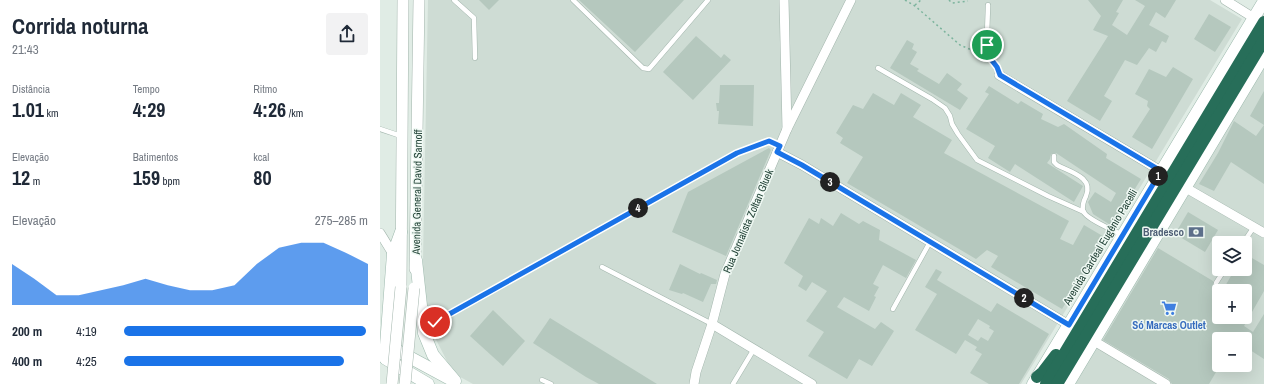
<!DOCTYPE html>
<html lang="pt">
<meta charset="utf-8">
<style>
body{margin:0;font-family:"Archivo Narrow",sans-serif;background:#f2f2f3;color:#1f2937;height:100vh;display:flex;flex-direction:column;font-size:15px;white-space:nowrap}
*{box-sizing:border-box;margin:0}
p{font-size:13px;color:#747a83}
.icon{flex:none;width:22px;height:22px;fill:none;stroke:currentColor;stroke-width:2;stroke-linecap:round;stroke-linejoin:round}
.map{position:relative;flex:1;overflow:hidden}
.sheet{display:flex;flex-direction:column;background:#fff;width:380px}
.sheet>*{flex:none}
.fabs{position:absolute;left:832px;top:236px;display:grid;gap:8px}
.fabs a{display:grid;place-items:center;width:40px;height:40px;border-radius:4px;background:#fff;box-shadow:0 4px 16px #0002;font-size:20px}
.pin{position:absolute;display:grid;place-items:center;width:34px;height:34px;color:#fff;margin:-17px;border:2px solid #fff;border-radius:50%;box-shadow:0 1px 4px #0007}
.km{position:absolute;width:20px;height:20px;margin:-10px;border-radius:50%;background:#222;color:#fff;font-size:11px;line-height:20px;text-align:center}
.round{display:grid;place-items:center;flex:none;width:42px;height:42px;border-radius:4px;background:#f2f2f3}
.headline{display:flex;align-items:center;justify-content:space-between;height:68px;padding:0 12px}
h1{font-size:22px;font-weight:800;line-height:30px}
.metrics{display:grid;grid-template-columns:repeat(3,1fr);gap:6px;height:68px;padding:4px 12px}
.metrics div{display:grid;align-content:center}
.metrics b{font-size:20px;font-weight:800}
.metrics small{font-size:11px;font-weight:400}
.metrics p{font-size:11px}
.chart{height:112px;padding:8px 12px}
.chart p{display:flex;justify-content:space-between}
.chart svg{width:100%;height:72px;margin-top:4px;fill:#1a73e8;opacity:.7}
ul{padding:0 12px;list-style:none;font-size:13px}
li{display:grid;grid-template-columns:64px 48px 1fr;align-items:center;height:30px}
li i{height:10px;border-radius:5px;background:#1a73e8}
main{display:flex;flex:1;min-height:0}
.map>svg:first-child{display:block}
</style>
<main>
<section class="sheet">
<div class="headline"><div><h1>Corrida noturna</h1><p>21:43</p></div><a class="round"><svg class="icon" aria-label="share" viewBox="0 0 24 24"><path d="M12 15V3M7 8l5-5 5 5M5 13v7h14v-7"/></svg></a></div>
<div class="metrics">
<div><p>Distância</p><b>1.01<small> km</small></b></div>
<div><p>Tempo</p><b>4:29</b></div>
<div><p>Ritmo</p><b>4:26<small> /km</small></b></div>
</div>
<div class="metrics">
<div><p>Elevação</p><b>12<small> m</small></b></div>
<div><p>Batimentos</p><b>159<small> bpm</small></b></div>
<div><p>kcal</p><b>80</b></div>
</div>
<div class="chart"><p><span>Elevação</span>275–285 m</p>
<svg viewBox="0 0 160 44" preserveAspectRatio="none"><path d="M0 44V19L10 28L20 38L30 38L40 35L50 32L60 28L70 32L80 35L90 35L100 32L110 19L120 9L130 6L140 6L150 12L160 19V44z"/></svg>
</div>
<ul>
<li><b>200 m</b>4:19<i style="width:99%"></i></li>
<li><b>400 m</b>4:25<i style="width:90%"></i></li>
</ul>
</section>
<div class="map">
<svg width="884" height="384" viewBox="0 0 884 384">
<rect width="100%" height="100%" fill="#e0ece5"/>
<g fill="#cedcd4" fill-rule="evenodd">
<polygon points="48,0 830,0 862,19 641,384 93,384 73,373 42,312"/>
<path d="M884,67V384H694ZM839,243H865V269H839ZM839,291H865V317H839ZM839,339H865V365H839Z"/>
</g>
<g fill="#b5c8be" fill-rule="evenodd">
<polygon points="99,0 119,0 109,10"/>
<polygon points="199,0 304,0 255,52"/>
<polygon points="708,0 743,0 736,12 739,13 732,25 747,35 765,6 755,0 796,0 785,18 776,12 769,25 789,36 786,43 782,41 776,52 769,48 757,65 745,60 724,96 732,101 720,121 687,101 728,36 713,30 721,16"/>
<polygon points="829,14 851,27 835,52 814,39"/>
<polygon points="316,36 341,58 344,54 351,60 313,100 283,72"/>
<polygon points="527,40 534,44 532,49 537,52 530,64 539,69 537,71 559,84 567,73 582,84 577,90 588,98 580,110 510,68"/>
<polygon points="793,67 813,79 772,149 752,137 770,109 767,106 768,101 755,94 769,69 786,77"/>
<polygon points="340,85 374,85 373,126 338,124 339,111 337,111 336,103 339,103"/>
<polygon points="609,86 638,104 641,101 663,114 661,119 678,127 684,124 727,154 726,158 761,179 732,226 713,214 708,202 715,192 731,202 736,193 676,153 671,154 670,159 667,163 703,186 694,202 635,164 630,172 608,158 615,146 586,129 609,94 605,92"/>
<polygon points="884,91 884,184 851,162 834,191 819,184 838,153 854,121 876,136 884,125 870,116"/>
<polygon points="493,93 514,105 521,93 541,105 533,117 572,140 564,153 689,221 680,239 693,245 704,225 726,238 682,309 611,267 618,256 607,250 596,259 467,183 483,157 460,143 463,138 456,133 473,105 483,109"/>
<polygon points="389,148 391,150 346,256 292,232 308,192"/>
<polygon points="808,212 838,230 825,252 795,234"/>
<polygon points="461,213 479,224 483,221 500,230 499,240 536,260 526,278 503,265 493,284 499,287 494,296 496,297 489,311 464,297 457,307 495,329 501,322 514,331 492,366 479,359 467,379 428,356 444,332 426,321 447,291 432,282 426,291 418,286 423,276 404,263 429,218 439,224 441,218 453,226"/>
<path d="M778,248L833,281V284L834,286L839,285L844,288L855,269H865V254L884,265V291L864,326L873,332L884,314V359L870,350L865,358V339H839V367L829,384H792L789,379L723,340ZM839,291H865V317H839Z"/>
<polygon points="300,264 320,274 321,273 337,280 336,284 331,284 323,302 303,293 302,294 289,290"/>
<path d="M556,269L562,272L557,280L611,312L617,303L669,334L639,384H609L590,373L602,354L595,350L597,347L585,340L576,354L535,330L557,294L545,287ZM598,319L610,326L609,328L614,331L608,341L601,337L598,341L588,335Z"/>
<polygon points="113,310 145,341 123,366 90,336"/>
<polygon points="170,318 277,384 219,384 206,377 153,343"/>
</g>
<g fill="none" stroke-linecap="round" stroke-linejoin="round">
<g stroke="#a2b5ac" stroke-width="5.5">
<g id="service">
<polyline points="74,0 94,18 95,58"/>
<polyline points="193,0 263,68 269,69 328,0"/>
<path d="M608,5C608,18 605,47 610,58C613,64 617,68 619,75"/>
<polyline points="498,68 552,99 565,108 570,116 572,124 578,134 597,160 668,196 704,212"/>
<polyline points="0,129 21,136"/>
<path d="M674,156V162L677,165C690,172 714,177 706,196C704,200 702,206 703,211C706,219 735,231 743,235"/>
<polyline points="863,243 874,227"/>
<polyline points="222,267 332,324"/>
<polyline points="836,283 845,269"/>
<polyline points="43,305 51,312 69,314"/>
<polyline points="513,309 550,242"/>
<polyline points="46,331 55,322 69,314 357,153 389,141 399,146"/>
<polyline points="162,380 171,384"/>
<polyline points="353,384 374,349"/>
</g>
</g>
<g stroke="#a2b5ac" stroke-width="10">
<g id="minor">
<polyline points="404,0 407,129"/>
<polyline points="845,0 874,18"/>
<polyline points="619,75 781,171"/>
<polyline points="397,152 422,165 689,325"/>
<polyline points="806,188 884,233"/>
<polyline points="0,233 13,254"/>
<polyline points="332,324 432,384"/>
<polyline points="714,341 786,384"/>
<polyline points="314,384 316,372 332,324 345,274 407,129 471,0"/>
</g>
</g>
<g stroke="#a2b5ac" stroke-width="12">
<g id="tertiary">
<polyline points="35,269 39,0"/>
<polyline points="21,287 23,0"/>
</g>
</g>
<g stroke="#9db9ad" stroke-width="13">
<g id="secondary">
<polyline points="36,260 44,333 53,355 75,381"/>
<polyline points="7,345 70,379"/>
<polyline points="5,358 13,254 21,232"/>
<polyline points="6,359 48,384"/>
<polyline points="653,384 884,1"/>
<polyline points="688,384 884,56"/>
</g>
</g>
<g stroke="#c0c9c6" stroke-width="13">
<g id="motorway">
<polyline points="657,377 663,372 676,355"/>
<polyline points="666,384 884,22"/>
<polyline points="677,384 884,40"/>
</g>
</g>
<g stroke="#7cb49d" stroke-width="1.5" stroke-dasharray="2 3" stroke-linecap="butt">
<polyline points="525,0 535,6 580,45 603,55"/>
<polyline points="569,0 572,3 588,1"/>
<polyline points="535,5 541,0"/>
</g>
<use href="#service" stroke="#fff" stroke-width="4.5"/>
<use href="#minor" stroke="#fff" stroke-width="9"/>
<use href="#tertiary" stroke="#fff" stroke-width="11"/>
<use href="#secondary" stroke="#fff" stroke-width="12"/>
<use href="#motorway" stroke="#276e59" stroke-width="12"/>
<g stroke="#a2b5ac" stroke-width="12" stroke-linecap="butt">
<g id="tertiary-bridge">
<polyline points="12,384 21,287"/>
<polyline points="25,384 34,288"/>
</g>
</g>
<use href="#tertiary-bridge" stroke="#fff" stroke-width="11"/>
</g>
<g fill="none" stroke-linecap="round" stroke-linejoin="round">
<g stroke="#fff" stroke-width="8">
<polyline id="route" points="55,322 357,153 389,141 400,146 397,152 422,165 689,325 781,171 620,75 617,67 610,58 607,45"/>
</g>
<use href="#route" stroke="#1a73e8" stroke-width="5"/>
</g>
<defs>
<g id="bank-bare" transform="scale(1.2)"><path d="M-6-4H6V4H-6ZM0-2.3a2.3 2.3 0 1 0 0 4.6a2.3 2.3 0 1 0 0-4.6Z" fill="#5c6f8a" stroke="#f0f9f4" stroke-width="2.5" paint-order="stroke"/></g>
<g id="supermarket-bare" transform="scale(1.2)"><path d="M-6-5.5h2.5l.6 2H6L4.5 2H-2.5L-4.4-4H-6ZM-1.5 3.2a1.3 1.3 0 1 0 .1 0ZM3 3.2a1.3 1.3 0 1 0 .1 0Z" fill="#3f7fe0" stroke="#f0f9f4" stroke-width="2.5" paint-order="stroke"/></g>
</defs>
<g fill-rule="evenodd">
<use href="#bank-bare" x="816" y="232"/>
<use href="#supermarket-bare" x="789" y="308"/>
</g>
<g text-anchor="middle" stroke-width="3" stroke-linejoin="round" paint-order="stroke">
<g font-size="11" fill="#1e3f33" stroke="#f0f9f4">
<text transform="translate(37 192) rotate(-89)" y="4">Avenida General David Sarnoff</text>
<text transform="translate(368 221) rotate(-67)" y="4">Rua Jornalista Zoltan Gluek</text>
<text transform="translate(720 247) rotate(-59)" y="4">Avenida Cardeal Eugênio Pacelli</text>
</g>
<g font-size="11" font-weight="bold" fill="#4e5e75" stroke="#f0f9f4" text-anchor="end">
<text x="804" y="236">Bradesco</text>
</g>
<g font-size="11" font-weight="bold" fill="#366cbe" stroke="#f0f9f4">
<text x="789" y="329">Só Marcas Outlet</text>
</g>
</g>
</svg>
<div class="fabs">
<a><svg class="icon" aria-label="layers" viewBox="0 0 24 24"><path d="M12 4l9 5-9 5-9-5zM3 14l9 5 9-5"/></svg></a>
<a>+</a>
<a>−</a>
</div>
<div class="pin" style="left:607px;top:45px;background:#1e9e55"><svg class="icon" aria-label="arrive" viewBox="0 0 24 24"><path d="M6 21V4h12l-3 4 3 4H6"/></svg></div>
<div class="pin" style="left:55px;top:322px;background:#d93025"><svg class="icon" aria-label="check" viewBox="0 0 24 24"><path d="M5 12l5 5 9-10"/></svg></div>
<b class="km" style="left:778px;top:176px">1</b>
<b class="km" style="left:644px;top:298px">2</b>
<b class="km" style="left:450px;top:182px">3</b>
<b class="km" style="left:258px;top:208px">4</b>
</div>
</main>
